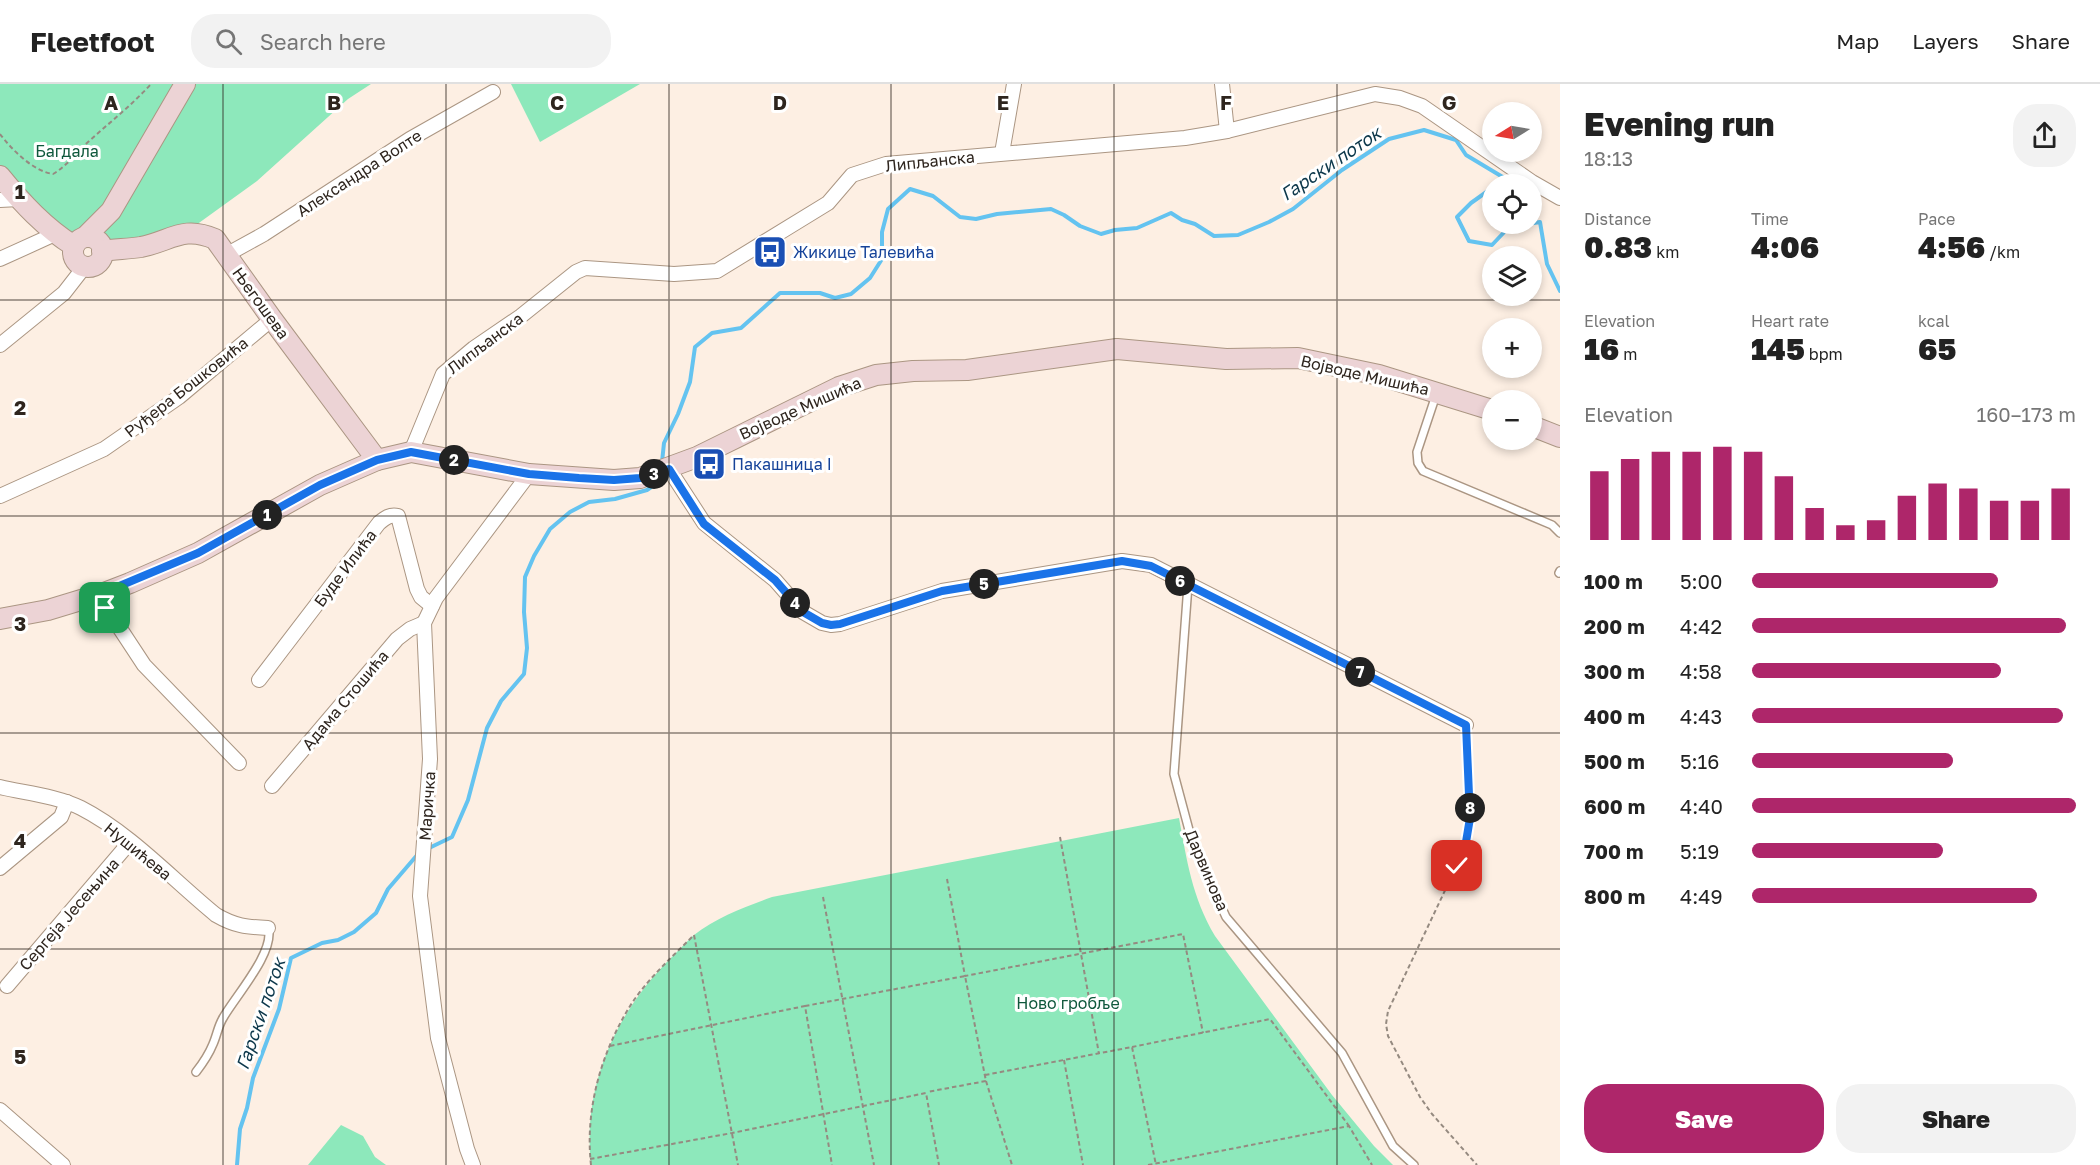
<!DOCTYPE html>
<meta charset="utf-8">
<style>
body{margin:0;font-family:"Golos Text",sans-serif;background:#f2f2f2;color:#222;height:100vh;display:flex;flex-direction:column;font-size:22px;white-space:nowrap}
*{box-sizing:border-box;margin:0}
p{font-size:20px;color:#767676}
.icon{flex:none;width:33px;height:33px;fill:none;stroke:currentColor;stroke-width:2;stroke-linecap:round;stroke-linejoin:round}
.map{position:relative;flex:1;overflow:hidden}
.drawer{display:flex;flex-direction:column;background:#fff;width:540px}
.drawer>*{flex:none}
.needle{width:39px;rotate:259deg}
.tools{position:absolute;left:1482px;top:18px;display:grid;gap:12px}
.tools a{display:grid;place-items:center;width:60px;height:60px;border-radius:50%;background:#fff;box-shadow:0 3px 9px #0003;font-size:30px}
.pin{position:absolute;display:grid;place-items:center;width:51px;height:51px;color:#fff;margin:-26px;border-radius:12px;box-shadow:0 3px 9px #0006}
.km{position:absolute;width:30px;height:30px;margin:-15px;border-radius:50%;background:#222;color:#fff;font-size:16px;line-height:30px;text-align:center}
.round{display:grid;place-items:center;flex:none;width:63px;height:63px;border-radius:24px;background:#f2f2f2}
.headline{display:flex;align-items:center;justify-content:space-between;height:102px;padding:0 24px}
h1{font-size:33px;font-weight:800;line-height:45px}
.figures{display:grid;grid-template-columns:repeat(3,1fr);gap:9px;height:102px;padding:6px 24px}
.figures div{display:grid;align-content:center}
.figures b{font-size:30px;font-weight:800}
.figures small{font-size:16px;font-weight:400}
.figures p{font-size:16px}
.chart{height:168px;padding:12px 24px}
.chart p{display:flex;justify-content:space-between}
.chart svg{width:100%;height:108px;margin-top:6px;stroke:#ae266a;stroke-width:6}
.cta{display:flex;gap:12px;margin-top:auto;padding:12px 24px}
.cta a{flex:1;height:69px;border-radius:24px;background:#ae266a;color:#fff;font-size:24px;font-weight:800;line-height:69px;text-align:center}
.cta a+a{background:#f2f2f2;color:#222}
ul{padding:0 24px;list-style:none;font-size:20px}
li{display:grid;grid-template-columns:96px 72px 1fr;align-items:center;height:45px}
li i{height:15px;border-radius:8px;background:#ae266a}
header{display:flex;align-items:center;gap:36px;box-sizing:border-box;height:84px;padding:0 30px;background:#fff;border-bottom:2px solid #e0e0e0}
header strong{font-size:28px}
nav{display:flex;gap:33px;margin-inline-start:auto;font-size:21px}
.search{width:420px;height:54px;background:#f2f2f2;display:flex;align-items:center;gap:15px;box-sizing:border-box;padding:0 21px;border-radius:24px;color:#767676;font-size:22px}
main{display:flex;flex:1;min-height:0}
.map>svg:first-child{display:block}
</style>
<header>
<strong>Fleetfoot</strong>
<div class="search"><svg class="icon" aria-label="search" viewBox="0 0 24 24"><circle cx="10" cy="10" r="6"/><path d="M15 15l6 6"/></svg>Search here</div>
<nav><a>Map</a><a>Layers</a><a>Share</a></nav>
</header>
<main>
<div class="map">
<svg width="1560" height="1081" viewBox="0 0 1560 1081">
<rect width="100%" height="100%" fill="#fdefe3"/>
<g fill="#8de8bb">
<polygon points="0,0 371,0 348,15 257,97 185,149 101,162 95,155 77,158 0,92"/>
<polygon points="511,0 640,0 540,58"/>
<path d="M1179,734C1187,777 1192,813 1215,852L1332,1011L1374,1062L1393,1081H591C582,1002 616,928 671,874C679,866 686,858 694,851C717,833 745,823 772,813Z"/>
<polygon points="341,1041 363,1052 375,1073 386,1081 308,1081"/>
</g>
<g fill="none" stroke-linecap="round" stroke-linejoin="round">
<g stroke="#64c3f0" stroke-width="4">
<polyline points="1492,104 1471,119 1457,133 1469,157 1492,161 1509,143 1540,138 1547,180 1560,207"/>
<polyline points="662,378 664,359 678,330 690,298 695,263 712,249 741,244 780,209 820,209 835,214 851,210 870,194 882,175 882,148 888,125 910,105 933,112 960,133 976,135 997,130 1051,125 1064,131 1080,142 1101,150 1115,146 1137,144 1171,129 1182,136 1195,140 1214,152 1238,151 1269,138 1293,125 1342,86 1389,55 1424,46 1456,56 1466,71 1506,95 1498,100"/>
<polyline points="427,765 452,753 468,716 487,644 501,617 524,590 527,564 524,528 525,493 534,472 550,445 570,428 589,418 615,415 647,406 660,397 660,395"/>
<polyline points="237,1081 240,1045 247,1024 253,994 279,925 291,874 322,859 338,856 354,848 376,829 388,805 418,770"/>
</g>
<g stroke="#ab9683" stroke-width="10">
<g id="lane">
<polyline points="1436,311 1417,368 1418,379 1423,387 1552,441 1560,449"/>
<polyline points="1559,489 1560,487"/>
<polyline points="1188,501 1174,690 1193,761 1226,833 1342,969 1393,1062 1414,1081"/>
<path d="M196,988C203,979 209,970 213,960C217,951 218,942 223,934C234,914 276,867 268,844"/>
</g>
</g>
<g stroke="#ab9683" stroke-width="16">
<g id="street">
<polyline points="1222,0 1227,47"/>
<polyline points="1002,69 1014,0"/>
<polyline points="0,116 19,115"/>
<polyline points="226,171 264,150 410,55 493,8"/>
<polyline points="0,175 55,150"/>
<polyline points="0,261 64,209 85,182"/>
<polyline points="411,368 443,290 474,264 521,232 576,188 585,184 674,190 717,187 828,119 852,91 886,80 1185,54 1227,47 1375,10 1400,14 1422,22 1532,98 1560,114"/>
<polyline points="669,385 704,439 775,496 803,528 822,539 831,541 840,540 942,507 1122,477 1151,481 1466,641"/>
<polyline points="0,412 104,365 179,313 272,235"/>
<polyline points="98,511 144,581 239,679"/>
<path d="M259,596L379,439C385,434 390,430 398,432L417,505L421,513L432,522"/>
<polyline points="272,702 397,555 410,545 424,539"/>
<path d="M0,703C26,709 57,712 81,724C130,749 173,796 216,831C235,842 246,843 268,844"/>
<polyline points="0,784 61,733 67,718"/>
<polyline points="7,902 130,758"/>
<polyline points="0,1026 63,1081"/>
<polyline points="473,1081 467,1065 438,954 420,812 430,675 424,539 436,514 529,390"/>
</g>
</g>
<g stroke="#ab9683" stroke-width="22">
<g id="secondary">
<path d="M0,92C22,119 45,144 74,162"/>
<polyline points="85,153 111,127 185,0"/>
<circle cx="88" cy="168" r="15"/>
<path d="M102,167C115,165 128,165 141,163C171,157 183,141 215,155L272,235L377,376"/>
<polyline points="1532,342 1560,353"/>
<polyline points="0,535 48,526 104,509 130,499 198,469 320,401 377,376 411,368 529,390 614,396 640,394 697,373 839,303 876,291 913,287 967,286 1117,265 1226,275 1298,274 1379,291 1492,326"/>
</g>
</g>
<g stroke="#958a80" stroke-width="2" stroke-dasharray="4.5 3" stroke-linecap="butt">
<path d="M0,50C12,66 33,87 53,90C67,82 76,69 88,58C109,39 132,21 151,0"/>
<polyline points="1467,653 1470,734 1466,758 1457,781 1388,927 1386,940 1388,952 1420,1013 1432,1030 1477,1081"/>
<polyline points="1060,753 1099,970"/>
<polyline points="947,795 965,892 1183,850 1203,949"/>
<polyline points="823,813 874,1081"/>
<polyline points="805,922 965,892 986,997 927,1008"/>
<polyline points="610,962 805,922 832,1081"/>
<polyline points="1132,963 1270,935 1349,1042"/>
<polyline points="1064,976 1083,1081"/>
<polyline points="985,991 1132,963 1156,1081"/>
<polyline points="986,997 1012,1081"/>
<polyline points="590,1075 732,1049 926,1009 939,1081"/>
<path d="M591,1081C585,1027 600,973 627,927C644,898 671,874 694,851L738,1081"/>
<polyline points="1148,1081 1349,1042 1372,1081"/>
</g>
<use href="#lane" stroke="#fff" stroke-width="7"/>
<use href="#street" stroke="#fff" stroke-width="14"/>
<use href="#secondary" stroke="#ecd3d5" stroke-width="20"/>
</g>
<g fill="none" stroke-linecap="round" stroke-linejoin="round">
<g stroke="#fff" stroke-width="12">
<polyline id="route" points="105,524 98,511 198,469 320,401 377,376 411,368 529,390 579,394 614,396 640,394 669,385 704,440 775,496 803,528 822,539 831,541 840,540 942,507 1122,477 1151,482 1466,641 1470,734 1466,758 1457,782"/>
</g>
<use href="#route" stroke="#1a73e8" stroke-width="8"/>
</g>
<path fill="none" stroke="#2e251e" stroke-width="1.5" stroke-opacity="0.55" d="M223,0V1081M446,0V1081M669,0V1081M891,0V1081M1114,0V1081M1337,0V1081M0,216H1560M0,432H1560M0,649H1560M0,865H1560"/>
<defs>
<g id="bus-square" transform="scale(1.725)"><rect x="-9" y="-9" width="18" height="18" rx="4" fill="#1a4fb4" stroke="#fff"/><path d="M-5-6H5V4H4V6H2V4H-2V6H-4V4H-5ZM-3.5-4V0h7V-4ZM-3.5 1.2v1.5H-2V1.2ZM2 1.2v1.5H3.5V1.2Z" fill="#fff"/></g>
</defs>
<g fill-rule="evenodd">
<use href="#bus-square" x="770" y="168"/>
<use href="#bus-square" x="709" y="380"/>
</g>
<g text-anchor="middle" stroke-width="6" stroke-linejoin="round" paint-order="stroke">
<g font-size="16" fill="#0f583c" stroke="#fff">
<text x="67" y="73">Багдала</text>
<text x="1068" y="925">Ново гробље</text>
</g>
<g font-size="16" fill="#2e251e" stroke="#fff">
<text transform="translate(930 77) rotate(-6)" y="6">Липљанска</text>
<text transform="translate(359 89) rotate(-33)" y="6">Александра Волте</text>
<text transform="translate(261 219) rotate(54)" y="6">Његошева</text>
<text transform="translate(485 259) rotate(-37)" y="6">Липљанска</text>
<text transform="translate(1365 291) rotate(13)" y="6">Војводе Мишића</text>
<text transform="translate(186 303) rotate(-38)" y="6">Руђера Бошковића</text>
<text transform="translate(800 324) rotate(-24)" y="6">Војводе Мишића</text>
<text transform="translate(345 484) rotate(-53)" y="6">Буде Илића</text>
<text transform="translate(345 616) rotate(-50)" y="6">Адама Стошића</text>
<text transform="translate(427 722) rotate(-86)" y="6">Маричка</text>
<text transform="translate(138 767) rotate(39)" y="6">Нушићева</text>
<text transform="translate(1207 786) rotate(67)" y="6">Дарвинова</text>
<text transform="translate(69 830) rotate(-49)" y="6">Сергеја Јесењина</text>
</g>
<g font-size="16" fill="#164399" stroke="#fff" text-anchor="start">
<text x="793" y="174">Жикице Талевића</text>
<text x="732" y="386">Пакашница I</text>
</g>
<g font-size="18" font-style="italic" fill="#0c374a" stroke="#fff">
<text transform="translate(1331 80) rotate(-34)" y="6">Гарски поток</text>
<text transform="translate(261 930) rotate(-71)" y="6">Гарски поток</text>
</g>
</g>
<g font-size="20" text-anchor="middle" font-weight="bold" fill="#2e251e" stroke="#fff" stroke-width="6" stroke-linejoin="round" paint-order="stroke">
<text x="111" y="26">A</text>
<text x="334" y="26">B</text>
<text x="557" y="26">C</text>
<text x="780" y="26">D</text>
<text x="1003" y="26">E</text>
<text x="1226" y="26">F</text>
<text x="1449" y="26">G</text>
<text x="20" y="115">1</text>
<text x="20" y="331">2</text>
<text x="20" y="547">3</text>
<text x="20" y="764">4</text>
<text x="20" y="980">5</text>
</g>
</svg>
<div class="tools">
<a><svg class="needle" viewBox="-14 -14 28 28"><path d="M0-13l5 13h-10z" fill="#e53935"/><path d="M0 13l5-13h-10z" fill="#767676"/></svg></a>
<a><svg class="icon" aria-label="locate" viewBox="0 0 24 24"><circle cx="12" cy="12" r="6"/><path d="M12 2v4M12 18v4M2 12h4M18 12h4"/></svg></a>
<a><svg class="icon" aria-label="layers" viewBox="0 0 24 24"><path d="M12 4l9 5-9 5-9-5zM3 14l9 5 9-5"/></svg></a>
<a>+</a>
<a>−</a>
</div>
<div class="pin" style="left:105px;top:524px;background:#1e9e55"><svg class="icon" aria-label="arrive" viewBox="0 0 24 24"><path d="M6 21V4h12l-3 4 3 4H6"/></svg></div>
<div class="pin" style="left:1457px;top:782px;background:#d93025"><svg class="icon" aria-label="check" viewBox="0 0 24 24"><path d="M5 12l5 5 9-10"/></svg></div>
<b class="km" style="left:267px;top:431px">1</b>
<b class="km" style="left:454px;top:376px">2</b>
<b class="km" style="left:654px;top:390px">3</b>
<b class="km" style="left:795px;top:519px">4</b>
<b class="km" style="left:984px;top:500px">5</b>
<b class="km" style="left:1180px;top:497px">6</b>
<b class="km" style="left:1360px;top:588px">7</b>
<b class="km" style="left:1470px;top:724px">8</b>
</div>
<section class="drawer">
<div class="headline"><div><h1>Evening run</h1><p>18:13</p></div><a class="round"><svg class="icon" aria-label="share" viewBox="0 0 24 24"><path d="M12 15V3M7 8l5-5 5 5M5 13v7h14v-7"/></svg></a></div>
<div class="figures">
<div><p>Distance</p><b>0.83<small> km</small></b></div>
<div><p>Time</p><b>4:06</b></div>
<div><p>Pace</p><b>4:56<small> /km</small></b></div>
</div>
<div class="figures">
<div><p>Elevation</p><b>16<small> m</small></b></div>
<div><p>Heart rate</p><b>145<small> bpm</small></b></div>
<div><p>kcal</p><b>65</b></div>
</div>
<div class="chart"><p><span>Elevation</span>160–173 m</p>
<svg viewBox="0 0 160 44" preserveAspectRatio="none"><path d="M5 44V16M15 44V11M25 44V8M35 44V8M45 44V6M55 44V8M65 44V18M75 44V31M85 44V38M95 44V36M105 44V26M115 44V21M125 44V23M135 44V28M145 44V28M155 44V23"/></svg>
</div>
<ul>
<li><b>100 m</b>5:00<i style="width:76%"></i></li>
<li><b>200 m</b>4:42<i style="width:97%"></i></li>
<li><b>300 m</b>4:58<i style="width:77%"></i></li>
<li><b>400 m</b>4:43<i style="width:96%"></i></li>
<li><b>500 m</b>5:16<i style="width:62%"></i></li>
<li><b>600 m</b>4:40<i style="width:100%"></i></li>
<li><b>700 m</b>5:19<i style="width:59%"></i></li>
<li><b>800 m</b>4:49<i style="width:88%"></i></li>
</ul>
<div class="cta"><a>Save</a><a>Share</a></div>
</section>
</main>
